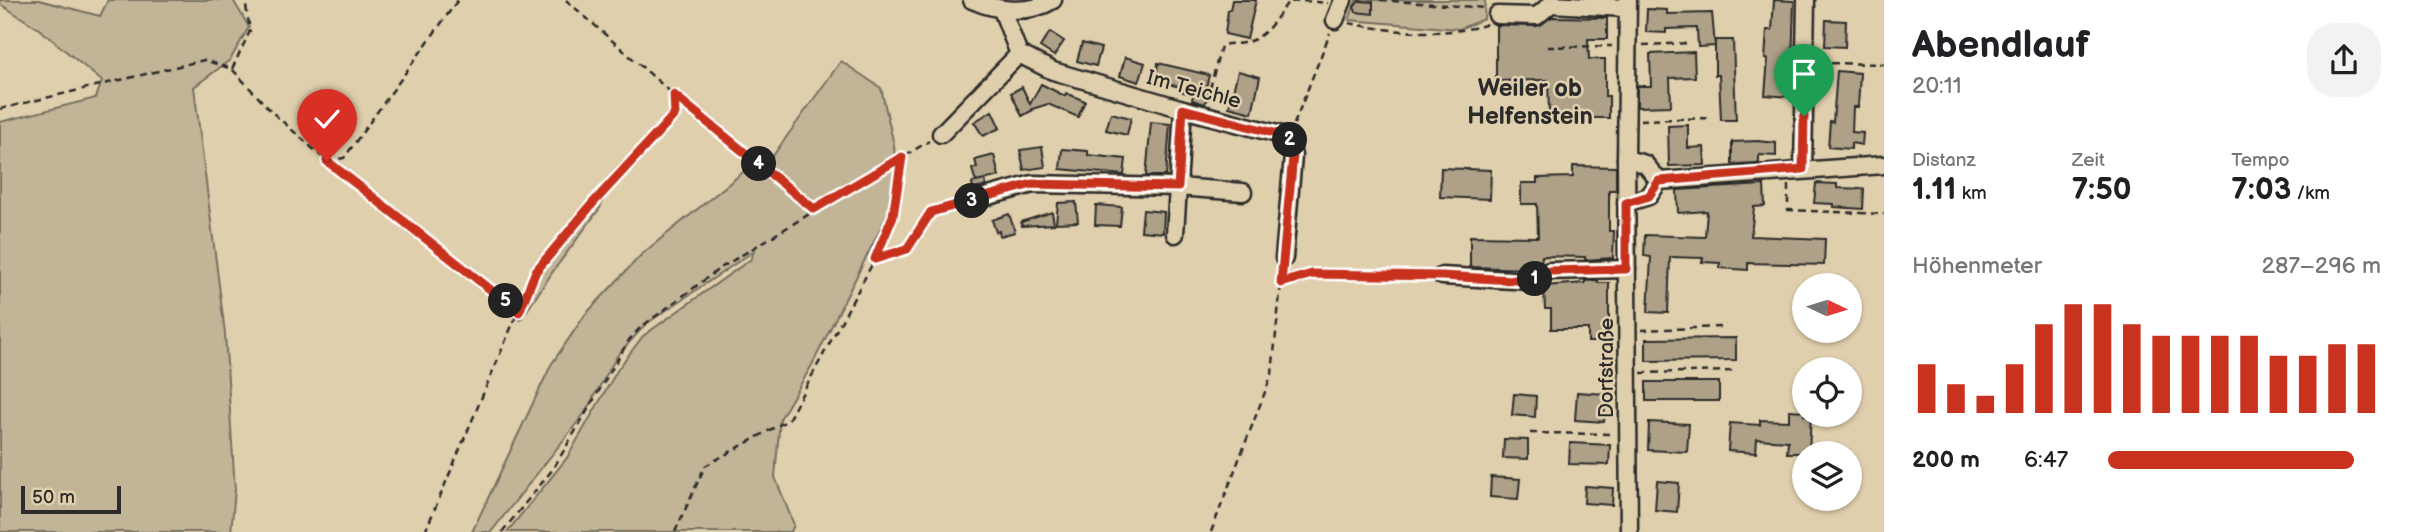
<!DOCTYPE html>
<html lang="de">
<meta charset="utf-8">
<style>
body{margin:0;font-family:"Balsamiq Sans",sans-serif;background:#f2f2f2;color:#202124;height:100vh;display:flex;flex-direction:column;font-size:26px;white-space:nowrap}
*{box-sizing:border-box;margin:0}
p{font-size:23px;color:#757577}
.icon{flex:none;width:38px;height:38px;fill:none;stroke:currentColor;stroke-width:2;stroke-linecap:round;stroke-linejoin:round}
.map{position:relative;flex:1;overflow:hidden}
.side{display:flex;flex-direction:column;background:#fff;width:525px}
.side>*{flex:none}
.needle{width:46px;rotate:94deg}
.buttons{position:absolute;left:1792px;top:273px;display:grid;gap:14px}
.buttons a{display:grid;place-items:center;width:70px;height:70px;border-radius:50%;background:#fff;box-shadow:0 2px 5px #0004;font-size:35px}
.scale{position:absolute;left:21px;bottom:18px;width:100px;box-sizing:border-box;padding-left:7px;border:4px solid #2b2b2b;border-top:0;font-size:19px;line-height:24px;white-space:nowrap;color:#2b2b2b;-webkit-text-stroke:5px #e0cfac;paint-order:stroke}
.pin{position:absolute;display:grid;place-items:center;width:60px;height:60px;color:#fff;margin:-72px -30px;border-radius:50% 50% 50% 0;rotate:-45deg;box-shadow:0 0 7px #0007}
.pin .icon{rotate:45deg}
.km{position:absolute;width:35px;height:35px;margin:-18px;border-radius:50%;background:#222;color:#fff;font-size:19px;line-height:35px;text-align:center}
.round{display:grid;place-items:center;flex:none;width:74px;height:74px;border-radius:28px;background:#f2f2f2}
.head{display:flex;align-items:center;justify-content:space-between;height:119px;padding:0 28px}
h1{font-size:38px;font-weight:800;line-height:52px}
.metrics{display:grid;grid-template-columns:repeat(3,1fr);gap:10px;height:119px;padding:7px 28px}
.metrics div{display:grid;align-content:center}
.metrics b{font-size:30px;font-weight:800}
.metrics small{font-size:19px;font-weight:400}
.metrics p{font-size:19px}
.chart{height:196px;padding:14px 28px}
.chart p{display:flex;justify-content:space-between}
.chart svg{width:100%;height:126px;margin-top:7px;stroke:#c8321e;stroke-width:6}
ul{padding:0 28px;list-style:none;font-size:23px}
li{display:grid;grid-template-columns:112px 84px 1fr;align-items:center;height:52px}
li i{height:18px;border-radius:9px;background:#c8321e}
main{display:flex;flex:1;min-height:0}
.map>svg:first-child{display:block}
</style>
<main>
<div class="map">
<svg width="1884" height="532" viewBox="0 0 1884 532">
<rect width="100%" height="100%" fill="#e0cfac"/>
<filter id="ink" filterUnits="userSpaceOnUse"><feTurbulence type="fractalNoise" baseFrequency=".0143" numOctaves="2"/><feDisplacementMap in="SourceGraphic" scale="14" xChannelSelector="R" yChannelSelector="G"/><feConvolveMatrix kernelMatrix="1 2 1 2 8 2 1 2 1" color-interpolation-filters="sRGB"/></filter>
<g filter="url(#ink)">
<g fill="#c2b497" stroke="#767061" stroke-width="2">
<polygon points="0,0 39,0 100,16 108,0 233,0 249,27 230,60 194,87 225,333 235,490 231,532 0,532 0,122 96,98 102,81 39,29 0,4"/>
<polygon points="1356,0 1485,0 1484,19 1459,29 1349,20"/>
<polygon points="841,61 881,88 894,145 897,196 812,365 780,419 775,477 794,525 791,532 507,532 567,458 618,369 643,336 751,259 754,251 646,324 617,356 584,414 491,532 472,532 551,365 585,315 642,254 753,164 801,205 809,200 767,164"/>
<polygon points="609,185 600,208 554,270 520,321 538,272 587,208"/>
</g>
<g fill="#aea188" stroke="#2b2b2b" stroke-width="2">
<polygon points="1232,0 1256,0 1247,39 1225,34 1228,10 1230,10"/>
<polygon points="1774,0 1794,1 1791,97 1765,95 1768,59 1765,59 1767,30 1772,30"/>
<polygon points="1359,1 1373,2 1373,14 1356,12 1354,7"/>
<polygon points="1647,9 1667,10 1667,14 1712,13 1715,46 1698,47 1697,28 1666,29 1666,33 1646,32"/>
<polygon points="1552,17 1607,18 1607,39 1588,39 1589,59 1605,59 1605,96 1609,96 1609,118 1587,118 1587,114 1549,115 1548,80 1496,81 1496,25 1537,26"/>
<polygon points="1826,20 1846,21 1845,47 1825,46"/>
<polygon points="1050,32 1064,41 1054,56 1040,47"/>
<polygon points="1715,40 1733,40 1736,120 1721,120 1719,75 1715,75"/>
<polygon points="1082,43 1101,48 1096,66 1077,61"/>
<polygon points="1694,52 1695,77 1670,78 1671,106 1637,107 1637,86 1651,86 1650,54"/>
<polygon points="1125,57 1145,63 1139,82 1120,76"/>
<polygon points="1158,63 1209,75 1205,92 1208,93 1205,104 1192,100 1193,94 1183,92 1184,88 1156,81"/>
<polygon points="1238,71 1260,77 1252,113 1229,107"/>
<polygon points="1837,71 1860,73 1858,107 1853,107 1852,132 1863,133 1862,145 1851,143 1851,149 1828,147 1830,121 1833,122"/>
<polygon points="1041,84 1065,96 1066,93 1085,101 1078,117 1048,104 1032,109 1033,110 1022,116 1011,93 1022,87 1030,104"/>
<polygon points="992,111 1000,128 983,136 974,122"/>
<polygon points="1111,113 1131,118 1127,135 1106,130"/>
<polygon points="1151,122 1170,124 1166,176 1146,176"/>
<polygon points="1688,125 1688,148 1704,147 1705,165 1669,166 1668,126"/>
<polygon points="1758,141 1776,143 1776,156 1759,155 1759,163 1732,164 1732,142"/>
<polygon points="1042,147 1045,167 1024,170 1020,150"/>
<polygon points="1062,149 1088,151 1088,155 1126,159 1124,175 1060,169"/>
<polygon points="994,155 999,176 976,182 985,180 986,186 973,189 972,183 976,182 972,169 977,167 975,160"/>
<polygon points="1573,166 1616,167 1616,190 1609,190 1609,231 1614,231 1613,258 1585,260 1585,257 1542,256 1541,263 1530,269 1470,267 1470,236 1538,237 1537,204 1521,204 1521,183 1537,183 1537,178 1573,177"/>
<polygon points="1441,168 1491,170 1490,199 1440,197"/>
<polygon points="1816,183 1837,184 1837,188 1864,189 1863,209 1834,207 1834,204 1814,203"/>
<polygon points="1764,185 1765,206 1754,207 1751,236 1825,239 1824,265 1748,263 1748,270 1720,268 1720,263 1702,262 1703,258 1670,257 1668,313 1648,312 1651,257 1644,256 1645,235 1705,237 1707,211 1678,213 1677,190"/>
<polygon points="1076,202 1078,222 1056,223 1058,203"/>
<polygon points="1096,205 1122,207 1120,226 1095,225"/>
<polygon points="1143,210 1164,212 1163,233 1141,231"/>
<polygon points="1052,212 1054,224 1022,226 1021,222"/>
<polygon points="1009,214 1015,232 1000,236 999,231 996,232 992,220"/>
<polygon points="1598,280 1598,283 1609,283 1609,342 1588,342 1588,329 1551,329 1551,309 1545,309 1544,286 1585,283 1585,281"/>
<polygon points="1736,338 1736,360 1646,361 1646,339"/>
<rect x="1646" y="382" width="73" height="19"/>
<polygon points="1577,392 1606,394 1604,422 1575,420"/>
<polygon points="1514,394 1536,396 1535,417 1512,415"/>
<polygon points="1789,410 1804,411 1804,415 1811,415 1809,453 1787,453 1788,441 1757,439 1756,453 1728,451 1730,423 1760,425 1760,420 1789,421"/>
<polygon points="1649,422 1689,424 1687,452 1648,450"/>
<polygon points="1504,439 1528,440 1528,459 1503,458"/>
<polygon points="1570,443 1610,445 1609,465 1569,464"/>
<polygon points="1491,477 1520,479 1518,499 1490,497"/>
<polygon points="1657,481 1679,483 1677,512 1655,510"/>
<polygon points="1585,486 1613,488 1612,505 1584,503"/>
</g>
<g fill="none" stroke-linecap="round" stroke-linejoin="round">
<g stroke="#2b2b2b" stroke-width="21">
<g id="minor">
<path d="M972,0C997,11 1029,15 1053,0"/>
<polyline points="1628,0 1626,159 1629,532"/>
<polyline points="1002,10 1019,54 1053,71 1183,109 1289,137 1293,156 1284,258"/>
<polyline points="1497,15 1537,16 1551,4 1626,8"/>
<polyline points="1335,20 1343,0"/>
<polyline points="941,134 1019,54"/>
<polyline points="1626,159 1645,164 1659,181 1884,165"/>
<polyline points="1803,169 1806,0"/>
<polyline points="970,201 1033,184 1178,187 1243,192"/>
<polyline points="1626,203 1649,196 1659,181"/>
<polyline points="1175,234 1183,109"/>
<polyline points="1442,276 1531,281 1549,271 1627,269"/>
</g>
</g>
<g stroke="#2b2b2b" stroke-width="2.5" stroke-dasharray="7 5" stroke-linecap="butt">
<polyline points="566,0 674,95 814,209"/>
<polyline points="1380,0 1486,8"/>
<path d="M1349,23C1392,32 1443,37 1485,25L1486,21"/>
<polyline points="1643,45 1689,43"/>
<polyline points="1547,47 1612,46"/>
<polyline points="1819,63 1884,64"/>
<polyline points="232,69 250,31 245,0"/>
<path d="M1207,100L1221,46C1229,42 1235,45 1243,43C1265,39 1275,20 1288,2L1306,1L1328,3"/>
<polyline points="0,109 204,60 232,69 273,113 327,161 344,158 458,0"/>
<polyline points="1640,120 1712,118"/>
<polyline points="1294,124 1330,33"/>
<polyline points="327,161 519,312"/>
<polyline points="1788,185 1788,210 1884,214"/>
<polyline points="875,259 907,249 931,212 958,205"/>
<polyline points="1281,283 1312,274 1427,276"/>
<polyline points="1641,330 1721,327"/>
<polyline points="1641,373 1732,371"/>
<polyline points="1530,433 1614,434"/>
<polyline points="425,532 535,271 593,203 675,114 674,95"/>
<polyline points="502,532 553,469 629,340 640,328 719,269 929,141"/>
<polyline points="675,532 705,466 788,420 875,259 893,216 902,158"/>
<polyline points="1211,532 1272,374 1282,272"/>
</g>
<use href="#minor" stroke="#e0cfac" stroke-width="16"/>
</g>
</g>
<g fill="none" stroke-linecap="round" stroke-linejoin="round" filter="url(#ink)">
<g stroke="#fff" stroke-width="14">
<polyline id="route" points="327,161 519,312 536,271 593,203 675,114 674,95 814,209 902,157 893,216 875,259 907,249 931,212 1032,184 1178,187 1183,109 1289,137 1293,156 1281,283 1312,274 1442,276 1531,281 1549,271 1626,269 1626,203 1649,196 1659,181 1803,169 1804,116"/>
</g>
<use href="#route" stroke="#c8321e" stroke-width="9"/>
</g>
<g text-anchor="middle" stroke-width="5" stroke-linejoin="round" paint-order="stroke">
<g font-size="21" fill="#2b2b2b" stroke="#e0cfac">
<text transform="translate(1194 89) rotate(15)" y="7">Im Teichle</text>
<text transform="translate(1606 368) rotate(-90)" y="7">Dorfstraße</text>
</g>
<g font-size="24" font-weight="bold" fill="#2b2b2b" stroke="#e0cfac">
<text x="1530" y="96">Weiler ob<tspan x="1530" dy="28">Helfenstein</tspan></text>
</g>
</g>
</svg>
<div class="buttons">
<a><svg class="needle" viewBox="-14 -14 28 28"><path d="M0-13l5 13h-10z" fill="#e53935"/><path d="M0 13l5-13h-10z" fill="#757577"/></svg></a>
<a><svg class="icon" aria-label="locate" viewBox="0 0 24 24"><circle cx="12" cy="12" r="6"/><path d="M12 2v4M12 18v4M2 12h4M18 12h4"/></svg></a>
<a><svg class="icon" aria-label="layers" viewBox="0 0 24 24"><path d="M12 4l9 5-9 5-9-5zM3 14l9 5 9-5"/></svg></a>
</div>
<div class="scale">50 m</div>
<div class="pin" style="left:1804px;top:116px;background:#1e9e55"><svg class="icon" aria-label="arrive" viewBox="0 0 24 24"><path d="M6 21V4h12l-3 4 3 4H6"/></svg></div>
<div class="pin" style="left:327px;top:161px;background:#d93025"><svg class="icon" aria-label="check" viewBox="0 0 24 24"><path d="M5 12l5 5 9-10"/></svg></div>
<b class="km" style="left:1535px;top:279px">1</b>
<b class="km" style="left:1290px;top:140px">2</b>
<b class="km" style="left:972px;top:201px">3</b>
<b class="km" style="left:759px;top:164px">4</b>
<b class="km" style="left:506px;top:301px">5</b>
</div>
<section class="side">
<div class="head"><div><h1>Abendlauf</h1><p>20:11</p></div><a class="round"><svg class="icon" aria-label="share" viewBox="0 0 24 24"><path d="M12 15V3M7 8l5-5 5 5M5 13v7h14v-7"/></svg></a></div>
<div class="metrics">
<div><p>Distanz</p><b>1.11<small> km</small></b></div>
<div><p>Zeit</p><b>7:50</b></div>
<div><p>Tempo</p><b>7:03<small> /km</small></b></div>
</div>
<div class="chart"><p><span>Höhenmeter</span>287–296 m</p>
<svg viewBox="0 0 160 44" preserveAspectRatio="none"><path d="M5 44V27M15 44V34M25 44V38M35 44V27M45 44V13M55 44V6M65 44V6M75 44V13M85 44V17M95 44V17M105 44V17M115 44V17M125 44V24M135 44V24M145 44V20M155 44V20"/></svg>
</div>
<ul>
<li><b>200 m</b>6:47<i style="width:90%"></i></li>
</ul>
</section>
</main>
